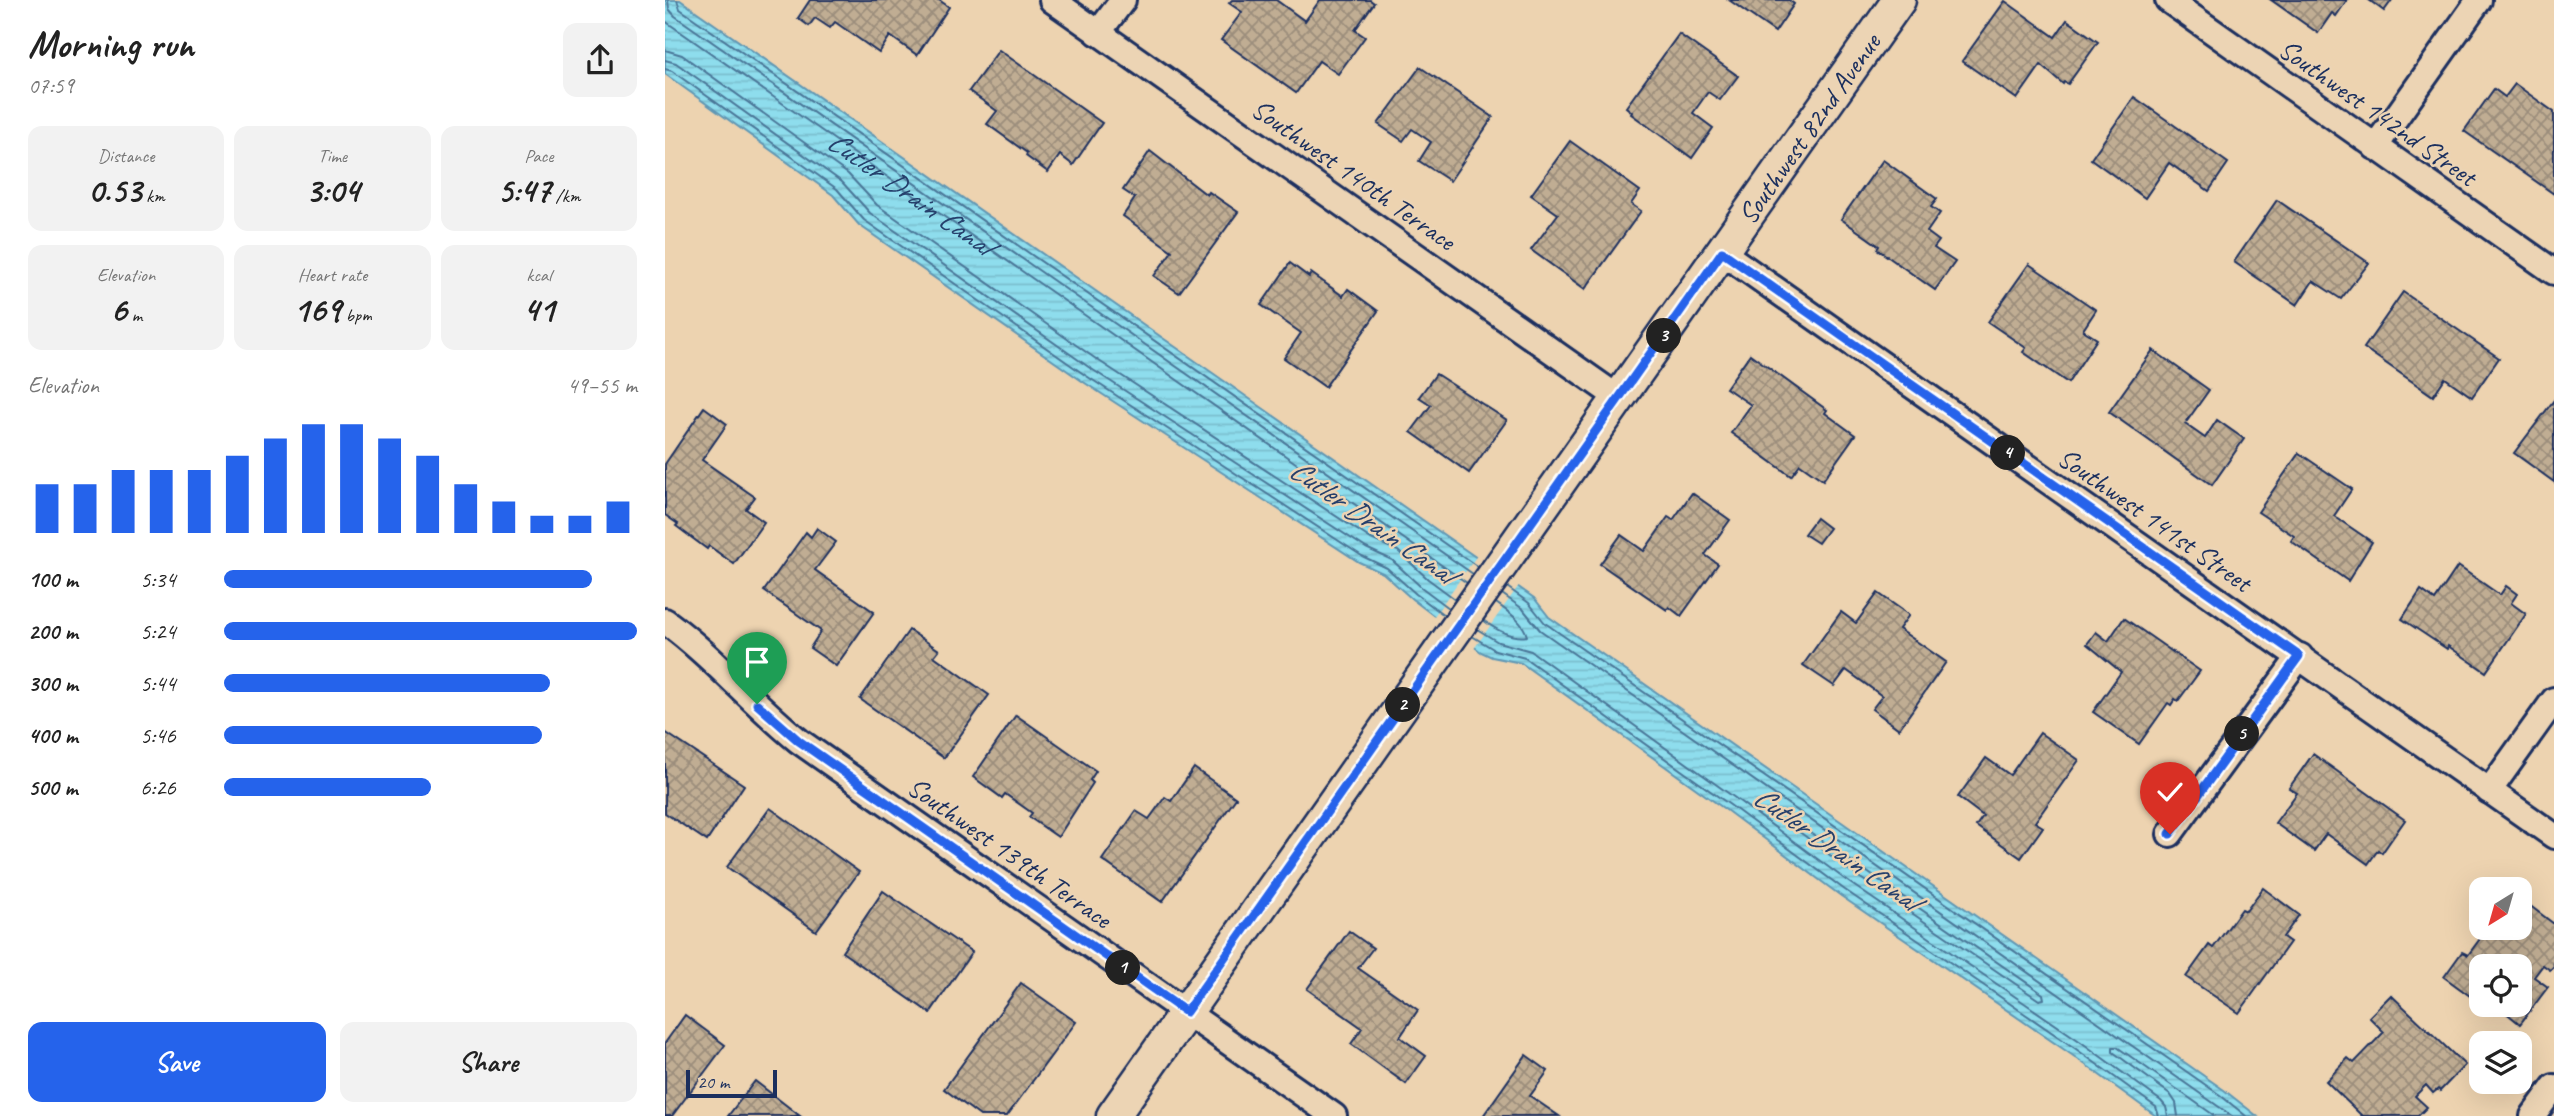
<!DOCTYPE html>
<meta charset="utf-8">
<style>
body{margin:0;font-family:Caveat,sans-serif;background:#f2f2f2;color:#222;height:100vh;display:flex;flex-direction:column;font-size:26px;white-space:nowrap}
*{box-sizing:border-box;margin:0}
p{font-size:23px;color:#767676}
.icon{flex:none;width:38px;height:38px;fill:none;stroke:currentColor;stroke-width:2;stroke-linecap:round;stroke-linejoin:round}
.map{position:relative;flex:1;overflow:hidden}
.panel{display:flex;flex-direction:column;background:#fff;width:665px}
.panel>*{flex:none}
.needle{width:46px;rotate:217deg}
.controls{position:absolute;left:1804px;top:877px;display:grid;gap:14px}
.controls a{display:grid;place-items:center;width:63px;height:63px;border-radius:14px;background:#fff;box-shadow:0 7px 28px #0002;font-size:35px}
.scale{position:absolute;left:21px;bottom:18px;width:91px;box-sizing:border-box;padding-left:7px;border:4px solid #1b2f5e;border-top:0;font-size:19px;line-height:24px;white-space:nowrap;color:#1b2f5e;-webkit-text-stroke:5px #ecd4b4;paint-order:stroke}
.pin{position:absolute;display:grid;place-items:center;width:60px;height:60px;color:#fff;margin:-72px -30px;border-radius:50% 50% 50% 0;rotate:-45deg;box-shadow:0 0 7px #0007}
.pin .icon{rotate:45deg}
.km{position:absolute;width:35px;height:35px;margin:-18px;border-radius:50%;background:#222;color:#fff;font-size:19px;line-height:35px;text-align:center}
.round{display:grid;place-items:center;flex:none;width:74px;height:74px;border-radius:14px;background:#f2f2f2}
.summary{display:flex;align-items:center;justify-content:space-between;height:119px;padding:0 28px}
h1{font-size:38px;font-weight:600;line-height:52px}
.figures{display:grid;grid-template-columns:repeat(3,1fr);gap:10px;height:119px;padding:7px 28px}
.figures div{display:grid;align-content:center;border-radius:14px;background:#f2f2f2;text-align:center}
.figures b{font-size:35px;font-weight:600}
.figures small{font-size:19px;font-weight:400}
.figures p{font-size:19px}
.chart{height:196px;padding:14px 28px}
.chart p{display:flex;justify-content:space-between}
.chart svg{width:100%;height:126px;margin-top:7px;stroke:#2563eb;stroke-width:6}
.primary-button{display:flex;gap:14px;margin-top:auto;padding:14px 28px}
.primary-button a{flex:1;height:80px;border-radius:14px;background:#2563eb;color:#fff;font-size:28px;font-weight:600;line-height:80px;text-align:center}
.primary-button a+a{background:#f2f2f2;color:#222}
ul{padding:0 28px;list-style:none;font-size:23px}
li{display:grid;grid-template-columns:112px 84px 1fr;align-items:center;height:52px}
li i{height:18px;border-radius:9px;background:#2563eb}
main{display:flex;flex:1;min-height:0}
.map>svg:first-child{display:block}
</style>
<main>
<section class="panel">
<div class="summary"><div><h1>Morning run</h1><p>07:59</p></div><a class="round"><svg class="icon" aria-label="share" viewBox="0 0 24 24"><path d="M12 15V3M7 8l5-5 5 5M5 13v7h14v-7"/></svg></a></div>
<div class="figures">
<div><p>Distance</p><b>0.53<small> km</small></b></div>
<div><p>Time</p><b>3:04</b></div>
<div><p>Pace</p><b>5:47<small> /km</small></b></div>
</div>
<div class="figures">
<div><p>Elevation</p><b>6<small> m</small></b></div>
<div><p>Heart rate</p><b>169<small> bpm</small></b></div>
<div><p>kcal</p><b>41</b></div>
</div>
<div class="chart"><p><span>Elevation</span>49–55 m</p>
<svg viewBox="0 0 160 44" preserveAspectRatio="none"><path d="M5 44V27M15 44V27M25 44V22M35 44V22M45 44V22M55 44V17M65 44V11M75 44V6M85 44V6M95 44V11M105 44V17M115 44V27M125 44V33M135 44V38M145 44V38M155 44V33"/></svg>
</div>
<ul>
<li><b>100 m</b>5:34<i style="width:89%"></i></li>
<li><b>200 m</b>5:24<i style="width:100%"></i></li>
<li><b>300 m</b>5:44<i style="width:79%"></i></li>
<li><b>400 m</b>5:46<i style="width:77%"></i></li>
<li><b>500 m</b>6:26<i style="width:50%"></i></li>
</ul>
<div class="primary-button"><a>Save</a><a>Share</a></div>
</section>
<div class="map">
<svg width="1889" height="1116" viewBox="0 0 1889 1116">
<defs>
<pattern id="water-rules" width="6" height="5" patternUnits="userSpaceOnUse" patternTransform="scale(1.75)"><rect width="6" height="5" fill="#8edded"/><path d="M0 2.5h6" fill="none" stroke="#7abece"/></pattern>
<pattern id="building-cross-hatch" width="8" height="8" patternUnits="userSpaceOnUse" patternTransform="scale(1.75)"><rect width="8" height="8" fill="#c0ad93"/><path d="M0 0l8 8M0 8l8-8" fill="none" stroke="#9b8d7b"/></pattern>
</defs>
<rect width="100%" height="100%" fill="#edd3b0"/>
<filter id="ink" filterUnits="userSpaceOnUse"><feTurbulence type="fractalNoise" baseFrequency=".0143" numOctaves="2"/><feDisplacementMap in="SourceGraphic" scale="14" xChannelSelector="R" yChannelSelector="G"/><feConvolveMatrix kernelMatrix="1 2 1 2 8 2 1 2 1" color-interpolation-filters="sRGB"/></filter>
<g filter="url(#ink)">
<polygon fill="url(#water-rules)" stroke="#6097b4" stroke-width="2" points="0,0 15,0 869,598 884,617 1559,1090 1592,1116 1491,1116 1407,1055 1176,896 1061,810 856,663 827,657 816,652 747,599 718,573 694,562 417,381 194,225 168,195 0,74"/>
<polygon fill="#edd3b0" points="813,554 855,584 808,650 767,619"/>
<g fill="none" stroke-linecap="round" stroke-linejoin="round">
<g stroke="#497597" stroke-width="2">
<polyline points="3,0 4,9 10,16 808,574"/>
<polyline points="12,0 15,9 813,567"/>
<path id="s1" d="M0,21L802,583"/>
<polyline points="0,50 17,55 183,174 212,205 431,359 706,539 733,551 763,579 790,599"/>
<polyline points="0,60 11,63 177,182 205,213 425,368 701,548 727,560 756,587 784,608"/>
<polyline points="0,69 7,71 172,189 199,220 420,375 697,556 722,568 751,594 779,615"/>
<polyline points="842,587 864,603 880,623 1555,1095 1581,1116"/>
<polyline points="837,594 858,609 875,630 1567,1116"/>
<path d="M818,620C831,630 846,639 862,636C858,621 843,612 831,603"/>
<polyline points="812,629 833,642 866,651 1070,798 1185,883 1416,1042 1496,1101 1501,1107 1503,1116"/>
<polyline points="807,636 830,650 860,658 1065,805 1180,890 1411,1049 1491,1107 1494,1116"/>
<polygon points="1133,824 1378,994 1379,999 1374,1000 1191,875 1132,830 1131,827"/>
<polyline points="1513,1116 1511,1103 1505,1094 1448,1052 1448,1047 1452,1047 1550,1116"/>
</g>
</g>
<g fill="url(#building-cross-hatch)" stroke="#1b2f5e" stroke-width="2">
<polygon points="145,0 274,0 284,7 252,55 225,36 214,53 170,22 165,28 150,18 144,26 133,18"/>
<polygon points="567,0 611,0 640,21 655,0 705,0 709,3 690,30 700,37 673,74 654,61 631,93 556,40 577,12 564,3"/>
<polygon points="1064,0 1124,0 1129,4 1110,32"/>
<polygon points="1606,0 1682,0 1671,16 1667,13 1653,33"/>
<polygon points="1704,0 1727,0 1719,11"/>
<polygon points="1340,1 1390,37 1402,20 1433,42 1403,84 1399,82 1398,84 1376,65 1352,99 1297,61"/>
<polygon points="1014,34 1073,76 1055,100 1043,92 1028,113 1048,128 1027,158 966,114 967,112 961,107"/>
<polygon points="334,50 437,123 408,165 395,155 383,172 361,156 362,153 322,124 332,111 304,91"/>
<polygon points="755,67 828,117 785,181 754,161 766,142 747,129 738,141 713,124"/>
<polygon points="1850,84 1889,112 1889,194 1799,131 1829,89 1840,97"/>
<polygon points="1469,97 1563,163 1544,191 1504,163 1480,198 1426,159"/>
<polygon points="905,141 975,191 966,204 976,211 920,289 866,250 893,214 866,195"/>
<polygon points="485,151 542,195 544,192 573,212 514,293 489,276 507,251 458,216 470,198 458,190"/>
<polygon points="1218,160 1272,199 1266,207 1275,213 1262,232 1274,241 1269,248 1290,262 1270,290 1212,249 1214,246 1176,219"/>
<polygon points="1612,200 1704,263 1676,299 1648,281 1632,305 1569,262"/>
<polygon points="625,263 644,277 646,273 678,296 683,289 713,311 660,387 619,358 636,333 596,305"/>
<polygon points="1364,264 1431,310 1418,330 1432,339 1403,383 1358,352 1361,348 1323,322"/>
<polygon points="1738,292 1834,358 1807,397 1780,378 1768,396 1699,348"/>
<polygon points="1488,350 1544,390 1520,424 1540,438 1552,420 1579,439 1547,485 1444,412"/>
<polygon points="1085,354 1162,410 1160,413 1190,435 1158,480 1135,464 1126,476 1066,433 1086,405 1061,388"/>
<polygon points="771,374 842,420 804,473 746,432 766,405 754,397"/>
<polygon points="1889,400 1889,482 1849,453"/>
<polygon points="39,407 62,424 37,460 90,497 81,509 99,522 69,564 44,546 42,549 11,526 13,524 0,515 0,464"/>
<polygon points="1634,453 1687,489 1669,516 1707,542 1683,581 1626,541 1629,536 1593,512"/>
<polygon points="1027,493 1065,520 1040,555 1053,564 1016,616 1004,607 1002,610 935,564 956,535 979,551 1003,517 1008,520"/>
<polygon points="1151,518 1164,528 1153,543 1139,534"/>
<polygon points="152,528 171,542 150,570 209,612 171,666 145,648 156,631 99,591 141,532 146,537"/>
<polygon points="1793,566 1835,595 1841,586 1852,594 1846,603 1861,614 1821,672 1783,646 1782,649 1737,619 1756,590 1770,600"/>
<polygon points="1213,593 1244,615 1234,629 1281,662 1234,729 1207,709 1217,696 1181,670 1169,686 1138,665 1176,612 1191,623"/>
<polygon points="1459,618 1535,671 1513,701 1510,699 1506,705 1503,703 1474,744 1428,712 1456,672 1422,644 1431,632 1443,641"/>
<polygon points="244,630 274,650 269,656 324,695 279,758 195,699"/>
<polygon points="351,715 431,771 425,780 428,783 393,837 364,817 367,813 340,794 337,798 308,777"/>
<polygon points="0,732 79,785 42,841 0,813"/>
<polygon points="1375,733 1414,760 1370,822 1378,827 1356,858 1311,826 1318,816 1293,797 1321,758 1345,775"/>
<polygon points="1648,754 1740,820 1717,853 1713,850 1703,864 1661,834 1649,851 1610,823 1632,793 1624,788"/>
<polygon points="529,768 571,798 497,902 437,860 471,811 484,819 500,797 506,801"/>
<polygon points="105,808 194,872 151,931 62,867"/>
<polygon points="1598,888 1634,915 1618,937 1625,942 1574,1013 1521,977 1544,945 1548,948 1577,909 1581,911"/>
<polygon points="218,891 307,952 265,1013 177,952"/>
<polygon points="1855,898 1889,924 1889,966 1885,970 1878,965 1869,977 1883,987 1855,1024 1834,1007 1830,1013 1818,1004 1855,1004 1855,966 1816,966 1816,1004 1779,977 1797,952 1803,955 1823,928 1855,928"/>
<polygon points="684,931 708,948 693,968 753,1010 735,1037 761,1056 741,1084 686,1044 697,1028 642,989"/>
<polygon points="356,983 411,1022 342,1116 315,1116 279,1089"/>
<polygon points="1726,995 1800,1065 1775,1091 1773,1089 1768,1093 1761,1085 1750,1096 1762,1107 1753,1116 1697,1116 1661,1081 1683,1058 1689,1063 1719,1032 1704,1017"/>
<polygon points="20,1015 60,1045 7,1116 0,1116 0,1043"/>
<polygon points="861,1055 883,1071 865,1096 894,1116 818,1116"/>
<polygon points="90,1081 135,1116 63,1116"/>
</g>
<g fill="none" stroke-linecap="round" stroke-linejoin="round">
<g stroke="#1b2f5e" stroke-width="30">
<g id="minor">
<polyline points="387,0 955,399"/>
<polyline points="1503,0 1889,272"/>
<polyline points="433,33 458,0"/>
<polyline points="1710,147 1814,0"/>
<polyline points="1057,252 1889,836"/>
<path d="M0,621C49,657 87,703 134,741L669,1116"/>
<polyline points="1824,791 1889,700"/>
<polyline points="1505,834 1635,656"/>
<polyline points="1868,1116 1889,1087"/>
</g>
</g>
<g stroke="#1b2f5e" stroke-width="37">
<g id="tertiary">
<path id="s2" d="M448,1116L1234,0"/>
</g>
</g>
<use href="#minor" stroke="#ecd4b4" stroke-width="24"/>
<use href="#tertiary" stroke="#ecd4b4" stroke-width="32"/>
</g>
</g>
<g fill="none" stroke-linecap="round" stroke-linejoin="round" filter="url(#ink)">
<g stroke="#fff" stroke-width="14">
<polyline id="route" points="92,704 134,741 521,1012 1057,252 1634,656 1505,834"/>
</g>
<use href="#route" stroke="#2563eb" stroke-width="9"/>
</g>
<g text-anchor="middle" stroke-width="5" stroke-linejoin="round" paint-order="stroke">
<g font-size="28" fill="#1b2f5e" stroke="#ecd4b4">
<text transform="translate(1713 112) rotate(35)" y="10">Southwest 142nd Street</text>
<text dy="10" stroke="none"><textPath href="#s2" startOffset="1208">Southwest 82nd Avenue</textPath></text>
<text transform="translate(689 174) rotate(35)" y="10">Southwest 140th Terrace</text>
<text transform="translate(1490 519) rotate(35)" y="10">Southwest 141st Street</text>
<text transform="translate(345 852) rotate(35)" y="10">Southwest 139th Terrace</text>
</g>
<g font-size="30" font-style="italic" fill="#26406c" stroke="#ecd4b4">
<text dy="10" stroke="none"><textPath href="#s1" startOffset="299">Cutler Drain Canal</textPath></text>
<text transform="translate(707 521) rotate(35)" y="10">Cutler Drain Canal</text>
<text transform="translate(1171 848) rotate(35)" y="10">Cutler Drain Canal</text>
</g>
</g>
</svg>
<div class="controls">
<a><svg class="needle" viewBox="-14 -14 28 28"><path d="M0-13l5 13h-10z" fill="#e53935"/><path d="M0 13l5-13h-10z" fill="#767676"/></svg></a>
<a><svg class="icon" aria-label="locate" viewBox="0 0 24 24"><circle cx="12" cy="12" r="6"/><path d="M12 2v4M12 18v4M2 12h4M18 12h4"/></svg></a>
<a><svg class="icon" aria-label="layers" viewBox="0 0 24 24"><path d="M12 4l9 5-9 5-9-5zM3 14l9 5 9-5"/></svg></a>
</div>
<div class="scale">20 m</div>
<div class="pin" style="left:92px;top:704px;background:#1e9e55"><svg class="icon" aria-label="arrive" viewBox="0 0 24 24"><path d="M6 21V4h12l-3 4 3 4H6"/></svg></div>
<div class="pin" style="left:1505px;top:834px;background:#d93025"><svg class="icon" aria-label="check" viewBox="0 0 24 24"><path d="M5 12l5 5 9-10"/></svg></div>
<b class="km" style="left:458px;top:968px">1</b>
<b class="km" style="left:738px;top:705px">2</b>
<b class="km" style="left:999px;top:336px">3</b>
<b class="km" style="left:1343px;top:453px">4</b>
<b class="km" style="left:1577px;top:734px">5</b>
</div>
</main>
